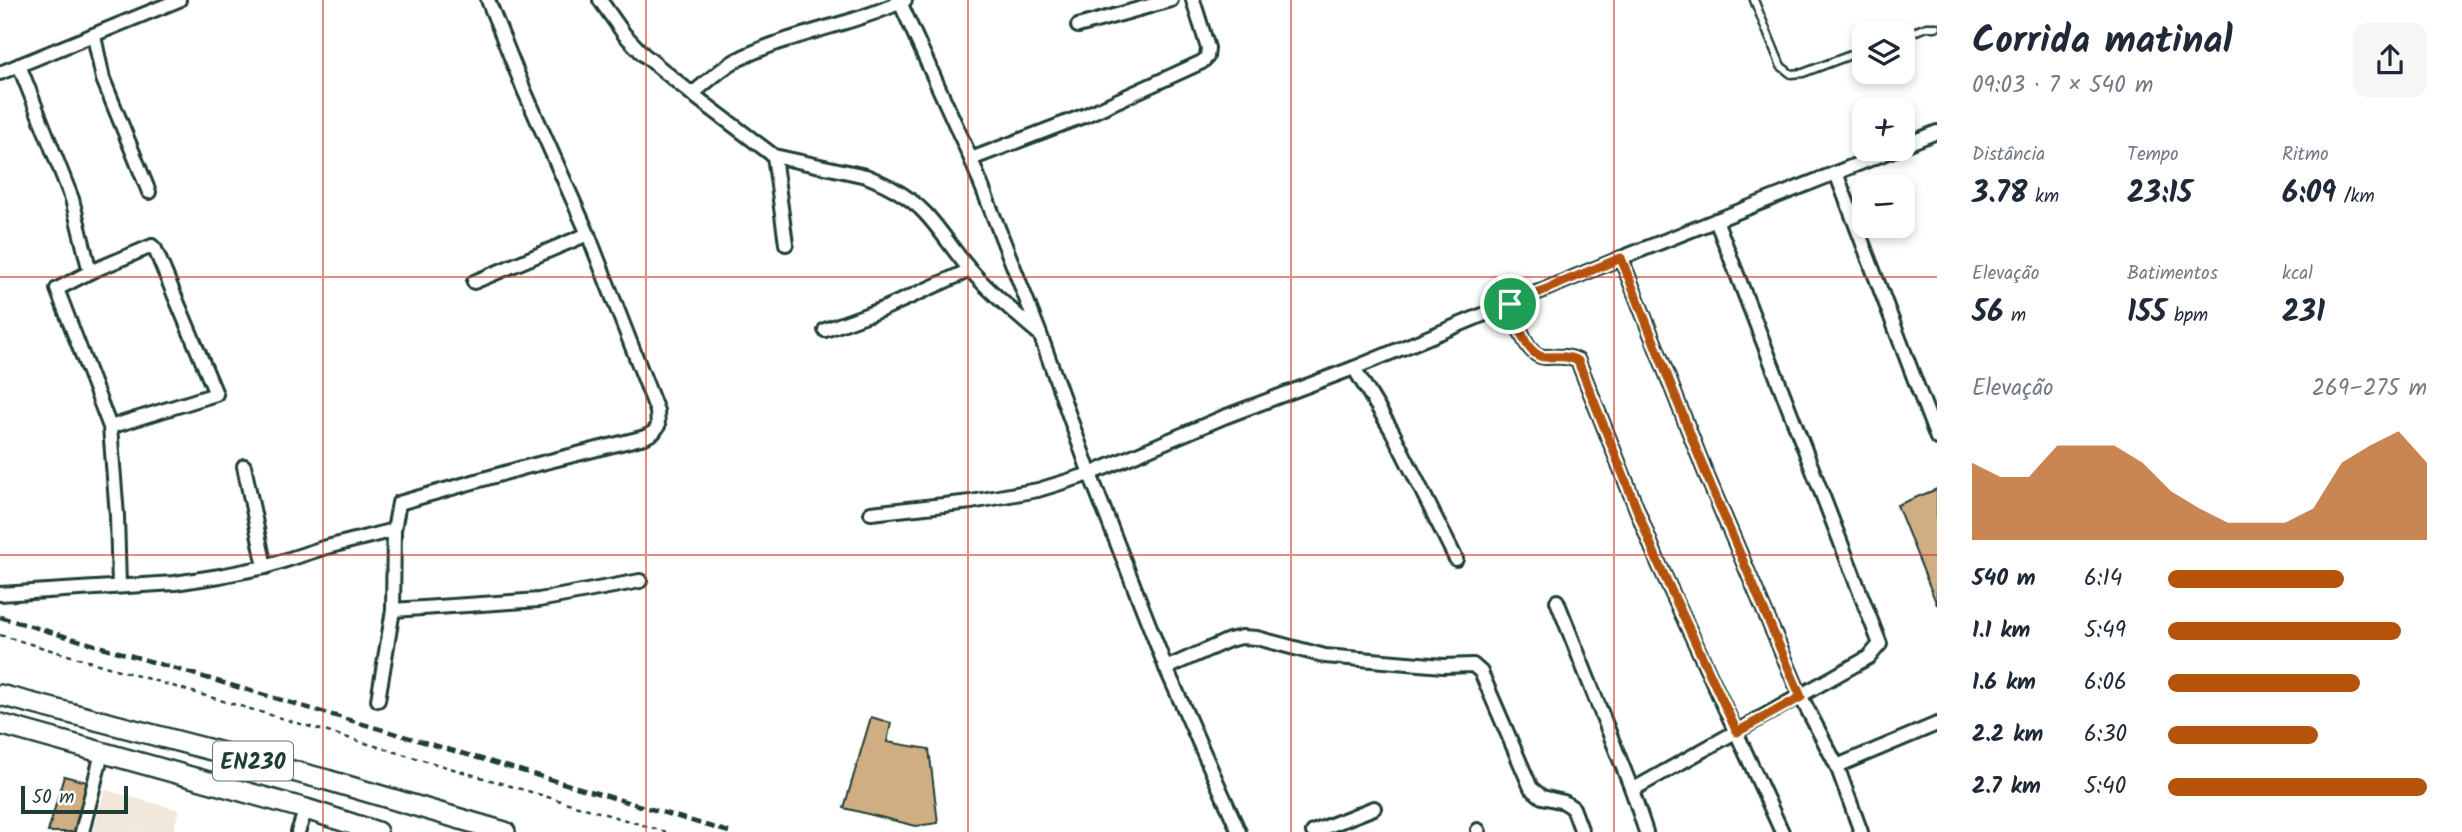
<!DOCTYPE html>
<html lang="pt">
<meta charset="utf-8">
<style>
body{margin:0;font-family:Kalam,sans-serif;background:#f6f6f7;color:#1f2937;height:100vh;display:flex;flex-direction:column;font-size:26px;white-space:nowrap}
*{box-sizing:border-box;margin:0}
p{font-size:23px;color:#747a83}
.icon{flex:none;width:38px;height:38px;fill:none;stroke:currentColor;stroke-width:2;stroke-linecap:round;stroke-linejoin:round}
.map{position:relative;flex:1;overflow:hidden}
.side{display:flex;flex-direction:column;background:#fff;width:525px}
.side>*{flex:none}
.buttons{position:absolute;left:1852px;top:21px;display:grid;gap:14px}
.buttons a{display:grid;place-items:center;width:63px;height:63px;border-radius:14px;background:#fff;box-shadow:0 4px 10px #0003;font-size:35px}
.scale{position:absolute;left:21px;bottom:18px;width:107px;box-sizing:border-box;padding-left:7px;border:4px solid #1f3d34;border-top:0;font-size:19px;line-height:24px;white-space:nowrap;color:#1f3d34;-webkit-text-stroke:5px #fff;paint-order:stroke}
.pin{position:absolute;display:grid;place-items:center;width:60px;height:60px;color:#fff;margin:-30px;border:4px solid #fff;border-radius:50%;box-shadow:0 2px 7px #0007}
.round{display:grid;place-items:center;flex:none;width:74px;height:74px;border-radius:14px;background:#f6f6f7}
.headline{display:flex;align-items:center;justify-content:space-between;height:119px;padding:0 35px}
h1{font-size:38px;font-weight:600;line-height:52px}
.metrics{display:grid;grid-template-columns:repeat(3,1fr);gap:10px;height:119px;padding:7px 35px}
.metrics div{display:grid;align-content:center}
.metrics b{font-size:30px;font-weight:600}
.metrics small{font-size:19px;font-weight:400}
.metrics p{font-size:19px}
.chart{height:196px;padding:14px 35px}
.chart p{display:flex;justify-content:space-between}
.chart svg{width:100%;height:126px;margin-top:7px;fill:#b45309;opacity:.7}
ul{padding:0 35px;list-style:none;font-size:23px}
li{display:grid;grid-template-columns:112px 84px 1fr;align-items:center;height:52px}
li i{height:18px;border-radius:9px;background:#b45309}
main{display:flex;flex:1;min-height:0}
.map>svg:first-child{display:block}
</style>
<main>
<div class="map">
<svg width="1937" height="832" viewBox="0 0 1937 832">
<rect width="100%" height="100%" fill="#fff"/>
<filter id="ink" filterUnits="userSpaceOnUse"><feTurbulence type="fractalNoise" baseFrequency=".0143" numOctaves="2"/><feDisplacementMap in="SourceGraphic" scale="14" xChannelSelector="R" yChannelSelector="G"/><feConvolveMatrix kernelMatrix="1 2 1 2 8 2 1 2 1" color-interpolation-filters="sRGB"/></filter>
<g filter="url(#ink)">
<polygon fill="#f1e7da" points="105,790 179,810 173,832 93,832"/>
<g fill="#d0ae83" stroke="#1f3d34" stroke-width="2">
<polygon points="1937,489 1937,605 1897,505"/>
<polygon points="871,717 891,723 887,742 929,749 938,823 916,826 844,808"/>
<polygon points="64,776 94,784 80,832 48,832"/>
</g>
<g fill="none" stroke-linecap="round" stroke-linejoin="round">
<g stroke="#1f3d34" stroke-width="11">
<g id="service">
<polyline points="1754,0 1781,66 1791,74 1803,73 1864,50"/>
<polyline points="1902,36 1927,27 1937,27"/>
</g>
</g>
<g stroke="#1f3d34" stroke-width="18">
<g id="minor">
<path d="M600,0L624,34L643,54L692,94L774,156L866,176C886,184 910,197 925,213C943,232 955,254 973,273C992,294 1015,313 1037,332"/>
<polyline points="899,0 971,159 1040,334 1090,474 1166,668 1239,832"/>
<polyline points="1078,26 1171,0"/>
<polyline points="94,36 103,79 149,192"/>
<polyline points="19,65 72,199 90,272"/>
<polyline points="0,73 179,0"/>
<path d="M692,94C706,83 719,70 735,61C788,33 851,26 905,0"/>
<polyline points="1902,146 1937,132"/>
<polyline points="774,156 786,244"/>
<polyline points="971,159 1086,115 1202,62 1207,57 1208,48 1193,0"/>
<polyline points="1836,173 1937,438"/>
<polyline points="1621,258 1706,474 1801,697 1837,766 1861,832"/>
<polyline points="474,282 588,234"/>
<path d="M1510,304C1517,319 1525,356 1545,357C1557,357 1567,355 1578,361L1657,560L1782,832"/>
<polyline points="825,330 883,309 970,270"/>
<polyline points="1354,368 1392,431 1456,559"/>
<polyline points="110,427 216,394 155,249 152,246 90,272 57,289 110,427 117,516 119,586"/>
<polyline points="244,466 265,567"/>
<polyline points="871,513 971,502 1038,490 1090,474 1224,417 1354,368 1621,258 1896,149"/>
<polyline points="0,594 175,583 220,576 265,567 323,548 394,530 399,503 522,468 645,437 654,432 658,426 657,411 588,234 524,90 488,0"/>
<polyline points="1557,601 1632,790 1646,832"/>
<polyline points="393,610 539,600 640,581"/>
<polyline points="1166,668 1229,640 1242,637 1257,638 1325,656 1443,666 1473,665 1481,672 1531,788 1542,797 1564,802 1573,808 1582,832"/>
<polyline points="378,700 393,610 394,530"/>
<polyline points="1837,766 1937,724"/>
<polyline points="1632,790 1869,657 1880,644 1716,220"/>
<polyline points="1478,830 1479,832"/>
<polyline points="82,832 102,753"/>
<polyline points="298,832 306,809"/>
<polyline points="1313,832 1374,808"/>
</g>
</g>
<g stroke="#1f3d34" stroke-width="24">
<g id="trunk">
<polyline points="0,695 327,780 505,832"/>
<polyline points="0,724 306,809 377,832"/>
</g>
</g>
<polyline stroke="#1f3d34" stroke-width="2.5" stroke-dasharray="5 5" stroke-linecap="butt" points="0,635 666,832"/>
<use href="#service" stroke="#fff" stroke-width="6"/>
<use href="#minor" stroke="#fff" stroke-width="12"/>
<use href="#trunk" stroke="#fff" stroke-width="19"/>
<polyline stroke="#1f3d34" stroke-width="4.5" stroke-dasharray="10 5" stroke-linecap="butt" points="0,617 729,832"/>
</g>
</g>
<g fill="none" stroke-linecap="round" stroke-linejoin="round" filter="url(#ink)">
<g stroke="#fff" stroke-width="14">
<path id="route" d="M1621,258L1706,474L1801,697L1737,732L1657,560L1578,361C1567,355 1557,357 1545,357C1525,356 1517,320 1510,304Z"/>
</g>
<use href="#route" stroke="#b45309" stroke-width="9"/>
</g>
<path fill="none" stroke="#c8321e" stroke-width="2" stroke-opacity="0.55" d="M323,0V832M646,0V832M968,0V832M1291,0V832M1614,0V832M0,277H1937M0,555H1937"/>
<g text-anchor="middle" stroke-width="5" stroke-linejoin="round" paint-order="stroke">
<rect fill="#fff" stroke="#627771" stroke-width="2" x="213" y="741.5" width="80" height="39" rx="5"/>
<g font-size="23" font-weight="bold" fill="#1f3d34">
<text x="253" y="769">EN230</text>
</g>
</g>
</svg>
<div class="buttons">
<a><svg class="icon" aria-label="layers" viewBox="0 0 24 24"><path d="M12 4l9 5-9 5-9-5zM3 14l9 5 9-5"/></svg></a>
<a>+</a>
<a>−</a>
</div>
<div class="scale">50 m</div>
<div class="pin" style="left:1510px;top:304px;background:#1e9e55"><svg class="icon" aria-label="arrive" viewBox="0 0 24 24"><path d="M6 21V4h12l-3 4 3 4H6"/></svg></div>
</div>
<section class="side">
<div class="headline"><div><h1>Corrida matinal</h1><p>09:03 · 7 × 540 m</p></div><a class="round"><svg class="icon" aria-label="share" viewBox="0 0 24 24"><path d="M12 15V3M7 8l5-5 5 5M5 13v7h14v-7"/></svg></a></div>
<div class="metrics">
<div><p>Distância</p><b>3.78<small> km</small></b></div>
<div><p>Tempo</p><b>23:15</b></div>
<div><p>Ritmo</p><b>6:09<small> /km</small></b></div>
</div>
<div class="metrics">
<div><p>Elevação</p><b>56<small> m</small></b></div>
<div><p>Batimentos</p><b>155<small> bpm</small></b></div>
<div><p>kcal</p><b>231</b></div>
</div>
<div class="chart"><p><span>Elevação</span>269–275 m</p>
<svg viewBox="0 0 160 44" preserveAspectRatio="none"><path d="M0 44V17L10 22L20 22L30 11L40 11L50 11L60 17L70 27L80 33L90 38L100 38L110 38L120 33L130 17L140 11L150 6L160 17V44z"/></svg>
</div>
<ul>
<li><b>540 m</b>6:14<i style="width:68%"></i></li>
<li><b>1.1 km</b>5:49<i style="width:90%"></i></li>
<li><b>1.6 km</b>6:06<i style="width:74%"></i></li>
<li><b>2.2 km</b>6:30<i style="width:58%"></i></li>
<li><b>2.7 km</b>5:40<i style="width:100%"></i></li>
</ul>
</section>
</main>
